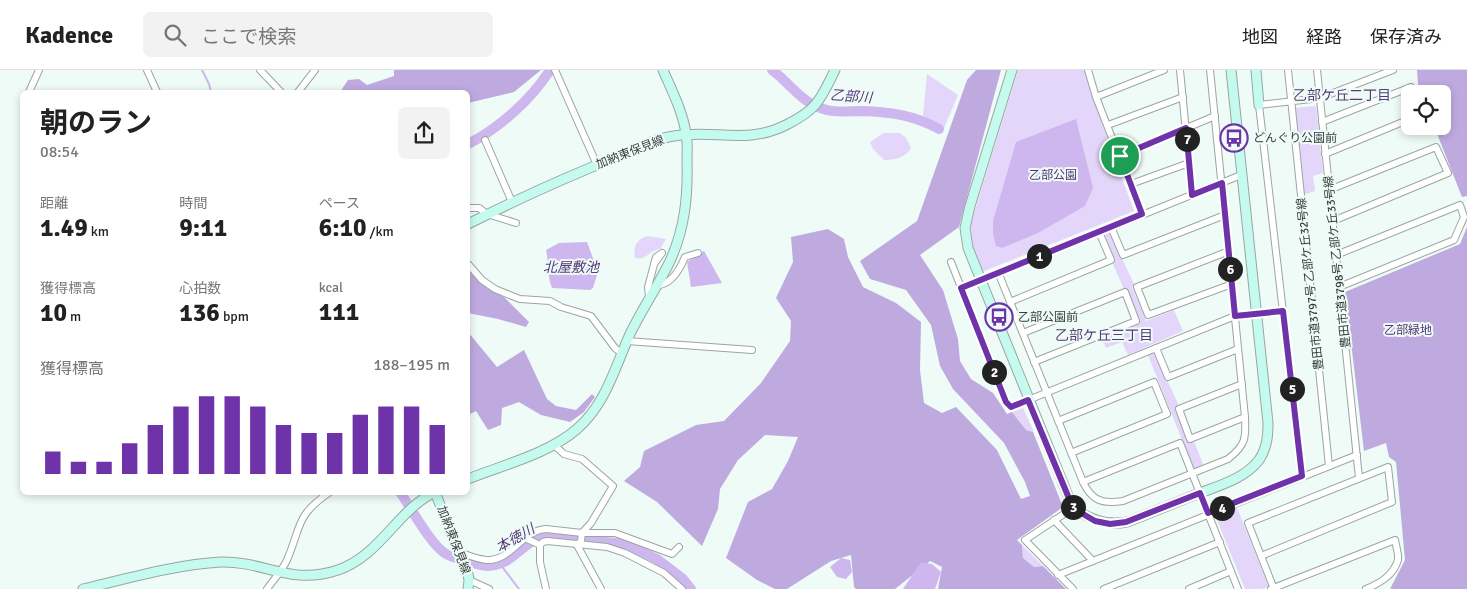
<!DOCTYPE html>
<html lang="ja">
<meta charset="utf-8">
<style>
body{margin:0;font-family:Signika,"Noto Sans JP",sans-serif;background:#f2f2f2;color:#222;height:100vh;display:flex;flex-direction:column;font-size:19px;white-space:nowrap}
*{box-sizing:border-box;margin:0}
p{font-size:16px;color:#767676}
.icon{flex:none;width:28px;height:28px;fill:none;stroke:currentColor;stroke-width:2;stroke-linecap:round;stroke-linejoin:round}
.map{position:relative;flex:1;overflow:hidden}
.side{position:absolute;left:20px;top:20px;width:450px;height:405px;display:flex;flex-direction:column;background:#fff;border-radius:8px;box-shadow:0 2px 8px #0003}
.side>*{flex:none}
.buttons{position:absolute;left:1401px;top:15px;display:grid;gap:10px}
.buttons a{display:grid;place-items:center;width:50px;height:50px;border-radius:8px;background:#fff;box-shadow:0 2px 8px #0003;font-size:25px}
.pin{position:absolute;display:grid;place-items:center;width:42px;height:42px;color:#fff;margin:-21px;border:2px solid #fff;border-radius:50%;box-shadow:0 1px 5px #0007}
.km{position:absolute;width:25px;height:25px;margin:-12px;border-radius:50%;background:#222;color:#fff;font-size:14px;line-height:25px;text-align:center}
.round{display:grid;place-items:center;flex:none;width:52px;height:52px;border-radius:8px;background:#f2f2f2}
.overview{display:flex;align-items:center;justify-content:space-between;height:85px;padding:0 20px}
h1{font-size:28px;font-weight:700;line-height:38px}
.stats{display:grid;grid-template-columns:repeat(3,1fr);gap:8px;height:85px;padding:5px 20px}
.stats div{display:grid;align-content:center}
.stats b{font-size:25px;font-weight:700}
.stats small{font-size:14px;font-weight:400}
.stats p{font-size:14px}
.chart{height:140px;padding:10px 20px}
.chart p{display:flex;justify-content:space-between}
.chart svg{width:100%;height:90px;margin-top:5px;stroke:#6e33a9;stroke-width:6}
header{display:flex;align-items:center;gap:30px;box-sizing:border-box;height:70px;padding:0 25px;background:#fff;border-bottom:1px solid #e0e0e0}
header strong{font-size:24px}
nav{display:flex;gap:28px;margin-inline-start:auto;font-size:18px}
.search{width:350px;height:45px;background:#f2f2f2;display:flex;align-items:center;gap:12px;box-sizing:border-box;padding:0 18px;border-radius:8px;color:#767676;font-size:19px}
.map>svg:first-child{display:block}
</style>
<header>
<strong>Kadence</strong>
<div class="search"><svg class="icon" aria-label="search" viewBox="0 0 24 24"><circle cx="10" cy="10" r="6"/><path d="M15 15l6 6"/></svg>ここで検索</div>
<nav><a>地図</a><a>経路</a><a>保存済み</a></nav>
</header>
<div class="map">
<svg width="1467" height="519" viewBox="0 0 1467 519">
<rect width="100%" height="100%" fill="#effbf7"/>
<g fill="#e4d6fa">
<path d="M1018,0H1084L1092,26L1134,141L984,201L981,200C975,184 970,170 971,153Z"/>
<polygon points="927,4 958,25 944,58 923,46"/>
<polygon points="1316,36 1323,103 1313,106 1315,121 1303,125 1294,38"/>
<path d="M884,63H900L906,68L911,78C905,88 895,90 884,90L873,79L870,72Z"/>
<polygon points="1109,161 1135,216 1132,217 1146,251 1174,240 1183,261 1128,285 1122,272 1106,278 1102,269 1136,255 1138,252 1113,194 1115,192 1104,163"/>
<path d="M647,166L666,169L660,179C649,180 646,191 635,188C633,177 636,170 647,166Z"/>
<polygon points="1155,283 1179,336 1176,337 1190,372 1194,371 1204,397 1194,400 1148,285"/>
<polygon points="1023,338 1033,360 1033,362 1026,360 1012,342"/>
<polygon points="1236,435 1268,515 1268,517 1262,519 1245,519 1215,445 1216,444"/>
<polygon points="1022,475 1043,496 1034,497 1023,488"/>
</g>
<g fill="#bfaae0">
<polygon points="394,0 541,0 514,22 468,33 468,22 340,22 348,10 359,9 367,15 394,6"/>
<polygon points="976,0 1001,0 959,157 920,185 943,220 958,269 960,291 971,309 993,323 1007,344 1012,342 1026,360 1033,362 1063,437 1017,470 1022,475 1023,488 1034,497 1043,496 1066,519 938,519 942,497 930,491 895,519 856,519 854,517 851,485 831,491 787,519 775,519 757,510 726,488 748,432 772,419 788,391 798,367 765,365 738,390 720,419 718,439 702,476 657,432 624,411 640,397 644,381 696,355 724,351 761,313 790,271 791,251 776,228 793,192 791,167 828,159 844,169 848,187 863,217 896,233 921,252 920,300 924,333 942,343 956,337 997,380 1021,429 1030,426 1025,412 1004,373 953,319 940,296 931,255 906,220 870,209 860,191 917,151 967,10"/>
<polygon points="1417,0 1467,0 1467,126 1462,127 1434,56 1442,56 1442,24 1422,24 1418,14"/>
<polygon points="1467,157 1467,519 1390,519 1405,490 1396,392 1389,387 1386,373 1364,381 1345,222 1460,174"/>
<polygon points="468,196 498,221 529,252 526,257 498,249 468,243"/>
<polygon points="468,262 497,297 524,280 547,329 556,336 576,340 592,324 595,327 584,342 570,352 541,345 519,332 502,338 501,355 488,360 476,341 468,345"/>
</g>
<g fill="#cdb7ee">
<polygon points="1076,49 1093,118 1085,136 1038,163 1002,178 996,176 993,164 993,151 1016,72"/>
<path d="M587,172L598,202L593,218L590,220L552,218C547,205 549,193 546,180L559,173Z"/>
<polygon points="704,181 722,213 691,217 687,192"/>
<polygon points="841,488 850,490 852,502 846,509 837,507 830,497"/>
<polygon points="921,492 932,494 941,502 935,519 903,519"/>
</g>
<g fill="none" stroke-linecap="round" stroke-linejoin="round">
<g stroke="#cdb7ee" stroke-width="2">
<polyline points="202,0 209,14 211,22"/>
<polyline points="500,494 519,519"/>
</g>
<g stroke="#cdb7ee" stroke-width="10">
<path d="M772,0C791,14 803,35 827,40C838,43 850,41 862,41C890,42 914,45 939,59"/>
<path d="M468,74C499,58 531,30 550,0"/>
<path d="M400,422C411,438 431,475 446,484C453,488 461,489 468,491C480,496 490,498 502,493C517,487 527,470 544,466L626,474L657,489L683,509L691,519"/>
</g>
<g stroke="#9aa6a2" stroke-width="8">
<g id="street">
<polyline points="147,0 157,22"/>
<polyline points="260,0 281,22"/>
<polyline points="555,0 597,95"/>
<polyline points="1088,0 1096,27 1142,145"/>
<polyline points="1180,0 1192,125"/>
<polyline points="1288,0 1329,396"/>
<polyline points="1317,0 1359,408"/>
<polyline points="29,22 39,0"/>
<polyline points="298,22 315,0"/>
<polyline points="1096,27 1164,0"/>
<polyline points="1322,52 1411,17 1414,24"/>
<polyline points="1108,55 1183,27"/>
<polyline points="485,70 512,132"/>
<polyline points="1325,84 1410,49"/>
<polyline points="1120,86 1215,46"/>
<polyline points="1131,114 1189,93"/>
<polyline points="1329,120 1436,77 1448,103 1333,151"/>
<polyline points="468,138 479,138 487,144 516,153"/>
<polyline points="1111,157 1123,185 1225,145"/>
<polyline points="1229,181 1137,217 1148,245 1232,214"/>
<polyline points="1336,185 1460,135 1464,147 1454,170 1339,217"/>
<polyline points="951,192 1006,332 1011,337 1235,246 1283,241"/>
<polyline points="468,194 482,210 495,219 512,226 520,229 550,231 561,237 591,246 615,278 621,283"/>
<path d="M998,202L1083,412C1092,431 1102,434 1123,431L1228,389C1246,375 1246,368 1245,347L1210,0"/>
<path d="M657,215C671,215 680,199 685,187L698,183"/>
<polyline points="961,218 1241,105"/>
<polyline points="649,227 648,217 656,187 662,183 654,194"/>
<polyline points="1010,232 1111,190 1099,162"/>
<polyline points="1023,263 1125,222 1136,251 1034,292"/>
<polyline points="627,271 752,280"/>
<polyline points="1156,278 1168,307 1238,279"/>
<polyline points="1242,314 1179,339 1190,369 1245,347"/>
<polyline points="1058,351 1154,312 1167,344 1071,383"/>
<polyline points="554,375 564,384 582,389 613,416 591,453 582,463 581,471 577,475"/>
<polyline points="1302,406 1259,35 1320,28 1393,0"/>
<polyline points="1083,412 1180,373 1238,519"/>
<polyline points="1073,438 1025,470 1073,519"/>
<polyline points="1054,450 1093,491"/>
<polyline points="525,468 540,475"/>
<polyline points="540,475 543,472 547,471 607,477 625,483 664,503 682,519"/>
<polyline points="540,475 540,492 546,519"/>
<polyline points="577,475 601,519"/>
<path d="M460,483C469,485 479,490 488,490C512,490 523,460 546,459L582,463H615L672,484L679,477"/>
<polyline points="1261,486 1392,432 1388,397 1248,453 1274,519"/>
<polyline points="1058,505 1357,385"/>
<polyline points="469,510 489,519"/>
<path d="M267,519C274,509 282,501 287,490C302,455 295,446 330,422"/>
<polyline points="1104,519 1220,472"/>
<polyline points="1189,519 1231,501"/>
<path d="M1271,519L1395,470C1396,476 1399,485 1398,490C1393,506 1380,513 1366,519"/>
</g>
</g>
<g stroke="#9aa6a2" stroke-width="11">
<g id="secondary">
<path d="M1012,0L970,136L965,158L968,178L1073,438C1090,449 1105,456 1127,452C1148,444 1170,435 1192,426C1214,417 1244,410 1259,390C1267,378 1268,366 1268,353L1231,0"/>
<polyline points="1256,0 1259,35"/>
<path d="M468,154C516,130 566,107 617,87C635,79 654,69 674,66C713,59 747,75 786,55C818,39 820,30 835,0"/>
<path d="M468,409C503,395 548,384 577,359C606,334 615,297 630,264C642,239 658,216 670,191C685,158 688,126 687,91C687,82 688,73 686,64C683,42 672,21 663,0"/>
<polyline points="435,422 468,504 469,510 468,519"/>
<path d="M83,519C125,509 178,494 221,492C265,491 290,516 338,500C381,485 397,440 435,422"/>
</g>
</g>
<use href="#street" stroke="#fff" stroke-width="6"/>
<use href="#secondary" stroke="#c5fbef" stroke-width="9"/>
</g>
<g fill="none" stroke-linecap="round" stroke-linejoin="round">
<g stroke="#fff" stroke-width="10">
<polygon id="route" points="1186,58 1192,125 1222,113 1235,246 1283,241 1302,406 1208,443 1200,423 1126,452 1110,454 1095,451 1083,444 1073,438 1028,330 1011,337 1006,332 961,218 1142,144 1120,86"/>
</g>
<use href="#route" stroke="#6e33a9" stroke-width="6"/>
</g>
<defs>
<g id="bus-ring" transform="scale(1.4375)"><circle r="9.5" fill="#effbf7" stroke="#6e33a9" stroke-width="1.5"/><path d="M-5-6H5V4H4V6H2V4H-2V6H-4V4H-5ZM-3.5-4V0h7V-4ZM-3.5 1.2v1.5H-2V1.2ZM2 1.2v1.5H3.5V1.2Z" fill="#6e33a9"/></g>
</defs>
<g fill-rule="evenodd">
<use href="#bus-ring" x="1234" y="68"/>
<use href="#bus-ring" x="999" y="247"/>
</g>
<g text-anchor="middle" stroke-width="4" stroke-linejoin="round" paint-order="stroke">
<g font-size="12" fill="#383d3b" stroke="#effbf7" text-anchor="start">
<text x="1253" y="72">どんぐり公園前</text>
<text x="1018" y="251">乙部公園前</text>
</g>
<g font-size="12" fill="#383d3b" stroke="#effbf7">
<text transform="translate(630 82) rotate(-21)" y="4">加納東保見線</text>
<text transform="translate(1337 192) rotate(-96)" y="4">豊田市道3798号 乙部ケ丘33号線</text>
<text transform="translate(1310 214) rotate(-96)" y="4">豊田市道3797号 乙部ケ丘32号線</text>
<text transform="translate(454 470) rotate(69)" y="4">加納東保見線</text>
</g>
<g font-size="12" fill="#513474" stroke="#effbf7">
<text x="1053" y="109">乙部公園</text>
<text x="1408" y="264">乙部緑地</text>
</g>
<g font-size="14" fill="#563b77" stroke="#effbf7">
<text x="1342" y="30">乙部ケ丘二丁目</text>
<text x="1104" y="270">乙部ケ丘三丁目</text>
</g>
<g font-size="14" font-style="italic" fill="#573a7b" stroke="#effbf7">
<text transform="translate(851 26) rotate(4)" y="5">乙部川</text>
<text x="571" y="202">北屋敷池</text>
<text transform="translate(515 468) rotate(-30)" y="5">本徳川</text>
</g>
</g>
</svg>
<div class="buttons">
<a><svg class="icon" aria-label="locate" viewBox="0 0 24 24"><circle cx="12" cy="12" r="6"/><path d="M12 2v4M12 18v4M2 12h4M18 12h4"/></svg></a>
</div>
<div class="pin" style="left:1120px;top:86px;background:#1e9e55"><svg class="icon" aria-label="arrive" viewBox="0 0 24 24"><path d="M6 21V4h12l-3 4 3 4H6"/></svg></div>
<b class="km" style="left:1039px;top:186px">1</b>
<b class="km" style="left:994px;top:302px">2</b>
<b class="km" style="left:1073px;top:437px">3</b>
<b class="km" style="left:1222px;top:438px">4</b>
<b class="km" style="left:1292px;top:319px">5</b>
<b class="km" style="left:1230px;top:199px">6</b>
<b class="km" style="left:1187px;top:69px">7</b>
<section class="side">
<div class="overview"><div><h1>朝のラン</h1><p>08:54</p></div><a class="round"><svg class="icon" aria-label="share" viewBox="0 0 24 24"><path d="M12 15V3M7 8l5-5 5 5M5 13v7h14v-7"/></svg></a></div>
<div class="stats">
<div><p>距離</p><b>1.49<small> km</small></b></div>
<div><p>時間</p><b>9:11</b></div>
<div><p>ペース</p><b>6:10<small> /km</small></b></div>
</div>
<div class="stats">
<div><p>獲得標高</p><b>10<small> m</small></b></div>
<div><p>心拍数</p><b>136<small> bpm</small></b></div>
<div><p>kcal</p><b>111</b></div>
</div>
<div class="chart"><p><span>獲得標高</span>188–195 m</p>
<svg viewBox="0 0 160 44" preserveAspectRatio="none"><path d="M5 44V33M15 44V38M25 44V38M35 44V29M45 44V20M55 44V11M65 44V6M75 44V6M85 44V11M95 44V20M105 44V24M115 44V24M125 44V15M135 44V11M145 44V11M155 44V20"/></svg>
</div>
</section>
</div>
